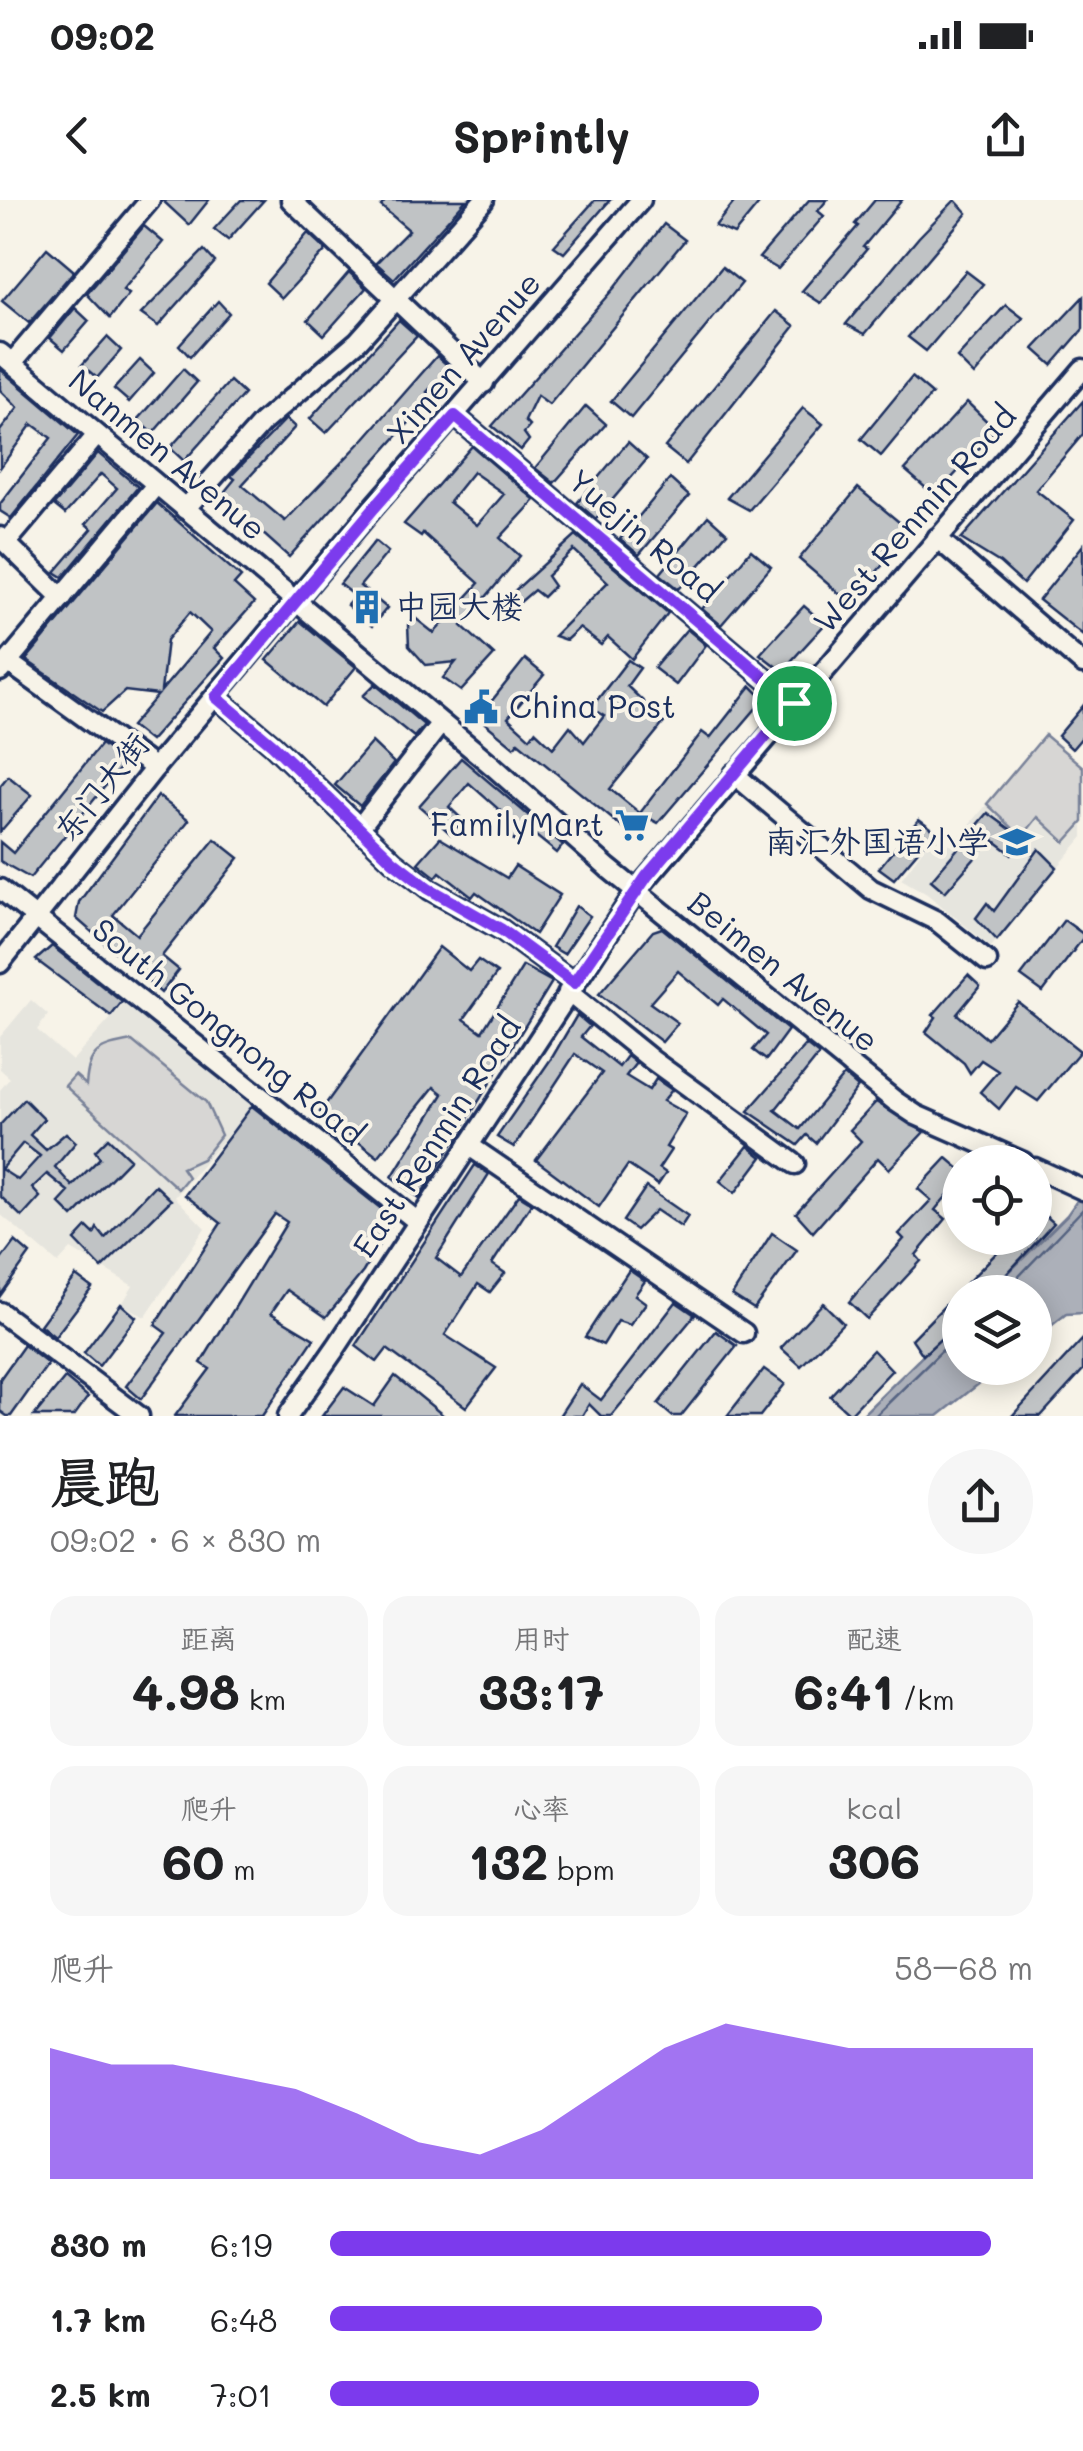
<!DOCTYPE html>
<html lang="zh">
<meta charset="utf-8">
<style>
body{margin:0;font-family:Mali,"LXGW WenKai TC",sans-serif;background:#f6f6f6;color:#202124;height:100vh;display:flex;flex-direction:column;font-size:38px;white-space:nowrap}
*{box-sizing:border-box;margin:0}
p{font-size:32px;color:#757577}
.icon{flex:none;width:55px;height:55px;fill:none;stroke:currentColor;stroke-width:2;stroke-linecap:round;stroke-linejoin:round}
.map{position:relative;height:1216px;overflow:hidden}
.drawer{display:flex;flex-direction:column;background:#fff;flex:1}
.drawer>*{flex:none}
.fabs{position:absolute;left:942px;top:945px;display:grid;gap:20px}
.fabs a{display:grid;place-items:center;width:110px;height:110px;border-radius:50%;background:#fff;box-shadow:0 5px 25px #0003;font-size:50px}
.pin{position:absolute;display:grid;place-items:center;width:85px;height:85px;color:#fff;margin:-42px;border:5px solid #fff;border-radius:50%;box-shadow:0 2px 10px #0007}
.round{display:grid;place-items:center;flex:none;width:105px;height:105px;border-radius:52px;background:#f6f6f6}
.overview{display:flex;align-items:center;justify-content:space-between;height:170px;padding:0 50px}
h1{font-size:55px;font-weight:700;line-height:75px}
.stats{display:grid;grid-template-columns:repeat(3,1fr);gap:15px;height:170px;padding:10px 50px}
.stats div{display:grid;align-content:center;border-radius:25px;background:#f6f6f6;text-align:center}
.stats b{font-size:50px;font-weight:700}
.stats small{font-size:28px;font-weight:400}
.stats p{font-size:28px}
.chart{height:280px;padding:20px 50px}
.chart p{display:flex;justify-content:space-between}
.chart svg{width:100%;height:180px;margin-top:10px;fill:#7c3aed;opacity:.7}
ul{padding:0 50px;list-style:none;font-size:32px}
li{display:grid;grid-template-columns:160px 120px 1fr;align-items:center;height:75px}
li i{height:25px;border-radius:12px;background:#7c3aed}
.status{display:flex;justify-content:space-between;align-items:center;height:70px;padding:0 50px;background:#fff;direction:ltr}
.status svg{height:28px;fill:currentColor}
header{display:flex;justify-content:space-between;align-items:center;height:130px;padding:0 50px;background:#fff;font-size:45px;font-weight:700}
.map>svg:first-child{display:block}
</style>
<div class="status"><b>09:02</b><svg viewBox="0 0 49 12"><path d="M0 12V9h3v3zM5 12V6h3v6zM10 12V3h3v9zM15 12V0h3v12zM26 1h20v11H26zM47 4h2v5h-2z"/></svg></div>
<header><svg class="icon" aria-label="back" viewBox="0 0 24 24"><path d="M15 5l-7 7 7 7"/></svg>Sprintly<svg class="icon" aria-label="share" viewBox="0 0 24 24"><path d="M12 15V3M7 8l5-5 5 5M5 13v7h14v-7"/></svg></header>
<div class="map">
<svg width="1083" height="1216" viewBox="0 0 1083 1216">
<rect width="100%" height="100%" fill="#f7f3e8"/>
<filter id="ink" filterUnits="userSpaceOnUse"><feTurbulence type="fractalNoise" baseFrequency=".01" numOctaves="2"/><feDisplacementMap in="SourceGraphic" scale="20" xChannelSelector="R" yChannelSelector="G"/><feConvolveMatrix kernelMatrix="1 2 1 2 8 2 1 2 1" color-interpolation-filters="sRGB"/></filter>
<g filter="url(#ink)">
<g fill="#e6e5de">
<polygon points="1045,535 1083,567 1083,637 991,747 927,694 901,679 936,632 952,646"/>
<polygon points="31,800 48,815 37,830 72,861 124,804 254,904 175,997 205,1028 145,1117 122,1104 133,1086 71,1049 58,1063 0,1014 0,890 10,878 0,869 0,837"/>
</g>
<g fill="#d7d6d4" stroke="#798299" stroke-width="2.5">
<polygon points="1045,535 1083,567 1083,622 1065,642 1038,617 1022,637 987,604"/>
<path d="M132,841L206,902L221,935L202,959L182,968L188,977L178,989L65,886L75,875L86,885C89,849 99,847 132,841Z"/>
</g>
<g fill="#acb0b9" stroke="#727c95" stroke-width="2.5">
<polygon points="1083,992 1083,1113 1066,1114 1035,1139 1035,1092 989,1092 1067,1015"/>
<polygon points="960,1119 960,1168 999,1168 938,1216 861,1216"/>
</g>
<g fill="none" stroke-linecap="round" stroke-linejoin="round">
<g stroke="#556382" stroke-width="2.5">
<polyline points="1004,1092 1083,1009"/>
<polyline points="875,1216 960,1133"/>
</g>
</g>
<g fill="#c0c3c5" stroke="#1b2f5e" stroke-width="2.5" fill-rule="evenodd">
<polygon points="162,0 209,0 189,25"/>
<polygon points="241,0 264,0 228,40 214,29"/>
<polygon points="386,0 466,0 394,79 376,63 409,30 381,6"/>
<polygon points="595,0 610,0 564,53 554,46"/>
<polygon points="736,0 762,0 734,34 715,26"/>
<polygon points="809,0 827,0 818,11 824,16 778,69 759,58"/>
<polygon points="875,0 902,0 863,47 867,49 821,103 802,91 858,26 855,24"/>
<polygon points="955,0 967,13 865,134 846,124 919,37"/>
<polygon points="664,24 685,40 549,205 537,196 525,221 530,226 524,233 529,240 521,250 492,226 615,87"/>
<polygon points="144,26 163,42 123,90 129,94 110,118 87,94"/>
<polygon points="308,33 326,50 282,98 266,83"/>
<polygon points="47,48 74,71 29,123 2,101"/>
<polygon points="204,50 215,62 158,126 141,114"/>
<polygon points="722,67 742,83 631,218 611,201"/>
<polygon points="966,71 983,84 926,151 908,137"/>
<polygon points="349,72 366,88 324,135 308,120"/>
<polygon points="1083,97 1083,129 1052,165 1034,149"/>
<polygon points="218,101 229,113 190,157 179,145"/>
<polygon points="1006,105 1023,118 974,175 957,158"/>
<polygon points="75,108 89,121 64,150 50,138"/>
<polygon points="776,111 795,126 686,264 665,247"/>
<polygon points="399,120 417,136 326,233 310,219"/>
<polygon points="107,137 121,150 97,178 82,165"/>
<polygon points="437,156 455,172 443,185 437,181 427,192 432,197 289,357 221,296 235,279 231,276 286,219 295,227 242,285 285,321 365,238"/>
<polygon points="140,160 154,173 129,202 114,189"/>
<polygon points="0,169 78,235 11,318 0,311 0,304 51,238 32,224 0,268 0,231 18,208 0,190"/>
<polygon points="183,169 197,182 153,233 138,220"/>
<polygon points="912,177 932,194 881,256 861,239"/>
<polygon points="230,181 244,194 184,261 170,248"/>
<polygon points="1083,201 1083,234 1036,290 1074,320 1023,384 1000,363 961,339"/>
<polygon points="967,202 996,230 935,296 905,270"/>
<polygon points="586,206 606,224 554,283 535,268"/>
<polygon points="803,208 823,224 749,310 727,298"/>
<polygon points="628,242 647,259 596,319 577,303"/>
<path d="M472,246L535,300L500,338L520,356L462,426L494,455L461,491L443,478L456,462L426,465L409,446L408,425L415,418L434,433L479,383L423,333L421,336L404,324ZM473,272L504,294L477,325L449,302Z"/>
<polygon points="98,253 138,287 63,377 55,372 92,329 86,324 117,288 101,274 65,314 54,305"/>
<polygon points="670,279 689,296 639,355 620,339"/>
<polygon points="858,288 911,332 850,403 799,359"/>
<path d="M157,303L241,377L234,385L254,403L214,448L224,458L150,541L131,526L158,495L125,491L102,512L26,460ZM190,412L211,432L161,491L167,440Z"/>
<polygon points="708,316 727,333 679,389 660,374"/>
<polygon points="576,335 668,413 632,459 608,437 601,445 579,428 566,440 554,436 608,382 574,350 547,376 554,386 543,397 534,390 519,403 510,395"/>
<polygon points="375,341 388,352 360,386 387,408 372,426 347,405 355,396 340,384"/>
<polygon points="1083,345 1083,435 1039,400"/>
<polygon points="751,350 771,367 721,425 702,409"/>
<polygon points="804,406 825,424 782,471 760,454"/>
<polygon points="300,421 356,467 323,507 267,460"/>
<polygon points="687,429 706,445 676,485 654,468"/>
<polygon points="525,459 544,475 508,518 530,538 535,531 553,548 570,526 584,542 604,516 591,508 628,460 640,468 627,486 650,508 653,503 671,514 610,589 647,619 633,636 518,542 514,547 475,515 490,503"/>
<polygon points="375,484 424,525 414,537 363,496"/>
<polygon points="751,486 764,499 658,623 640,613 702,532 710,538"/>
<polygon points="1083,506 1083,536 1072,549 1058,536"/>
<polygon points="372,542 394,563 360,606 335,585"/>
<polygon points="101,544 125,562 30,678 0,661 0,642 13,653"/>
<polygon points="461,558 563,645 557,653 526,628 515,641 495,624 504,614 469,583 449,607 463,620 451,634 419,606"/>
<polygon points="8,576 32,595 0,632 0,586"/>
<polygon points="158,596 189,620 113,715 137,735 215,639 239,658 162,756 179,770 161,793 76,718 79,702"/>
<polygon points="988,613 1025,640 1012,654 992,639 945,692 931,680"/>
<polygon points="919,619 935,631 894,679 879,668"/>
<polygon points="440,638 507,678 515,666 560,695 535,734 476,692 472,697 440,672 436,677 418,663"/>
<polygon points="1039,649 1057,667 997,740 976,718 987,703 994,711"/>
<polygon points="576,706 590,716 564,754 552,747"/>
<polygon points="1064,720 1083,734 1083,738 1043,792 1021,776"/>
<polygon points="662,728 788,830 766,860 753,850 766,835 723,799 718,805 678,771 650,803 678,823 662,842 599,794 653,731"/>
<polygon points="52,746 122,802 111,816 36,760"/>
<polygon points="439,747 469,771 478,760 497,773 464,819 482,832 523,766 552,782 419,998 392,977 443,894 434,887 378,957 320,912"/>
<polygon points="968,775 980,786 957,814 987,839 1018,802 1080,851 1038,901 1016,887 999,909 980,892 998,871 981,860 970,873 964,863 926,832 936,817 933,815"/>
<polygon points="577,815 590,826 581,837 619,867 627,856 636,863 626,876 649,890 656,879 672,890 663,901 686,914 666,947 671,950 659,968 666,973 658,985 628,965 599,1007 536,960 602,873 575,854 514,947 497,937 553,856"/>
<polygon points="806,845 819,855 775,910 800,929 844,875 858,887 816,943 807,935 798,945 748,911"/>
<path d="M24,899L44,919L30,935L46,950L66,933L76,942L55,967L72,986L100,958L95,951L108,938L130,959L73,1017L59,1003L69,992L47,974L32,988L40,997L22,1017L0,996V925ZM23,943L40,956L18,980L1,969Z"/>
<polygon points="876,902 924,932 889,969 878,958 813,1032 796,1013 861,941 850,930"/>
<polygon points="252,906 394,1019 363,1072 326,1117 287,1090 271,1113 314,1139 262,1216 175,1216 210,1169 201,1163 287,1022 275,1014 141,1199 126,1186 166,1133 155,1125 221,1023 185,995"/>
<polygon points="748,946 762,957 735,993 720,981"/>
<polygon points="947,958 960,969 960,980 935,1010 946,1019 916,1055 921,1061 867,1119 849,1102 904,1039 899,1034 931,1000 918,989"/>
<polygon points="475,965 489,974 436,1058 461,1077 519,995 532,1003 492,1064 505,1073 490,1092 478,1084 445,1135 496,1168 466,1207 387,1149 377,1162 356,1146"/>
<polygon points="155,985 171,1000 102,1068 75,1040 87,1027 94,1034 97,1028 105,1038"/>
<polygon points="646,987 688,1016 681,1027 656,1010 636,1030 623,1021"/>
<polygon points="1035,1006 1054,1023 990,1092 960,1092 960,1121 923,1155 912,1139 1011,1038 1035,1038"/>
<polygon points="772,1033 797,1050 754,1109 732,1095"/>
<polygon points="15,1041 30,1054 0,1096 0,1061"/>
<polygon points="629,1070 645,1081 635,1095 646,1103 630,1125 618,1121 603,1145 585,1137"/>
<polygon points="76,1076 92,1088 55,1137 40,1125"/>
<polygon points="676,1102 695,1115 611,1216 601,1216 589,1204 582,1216 559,1216 580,1184 601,1200"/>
<polygon points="823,1103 843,1123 801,1166 781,1148"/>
<polygon points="121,1104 136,1117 99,1166 84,1153"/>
<polygon points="716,1131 737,1146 681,1216 672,1216 658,1204"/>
<polygon points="1083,1139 1083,1170 1041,1216 1012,1216"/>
<polygon points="24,1145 48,1164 11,1216 7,1216 0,1211 0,1179"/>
<polygon points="873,1150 892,1170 850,1214 830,1196"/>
<polygon points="764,1169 785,1184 760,1216 727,1216"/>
<polygon points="395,1176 444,1216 322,1216 344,1187 374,1206"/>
<polygon points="65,1178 88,1197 74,1216 34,1216"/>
</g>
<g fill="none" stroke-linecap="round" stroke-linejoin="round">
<g stroke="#1b2f5e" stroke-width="25">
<g id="minor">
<polyline points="291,0 484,183"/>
<polyline points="0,153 494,567 608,668 895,901 916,915 1023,962"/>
<polyline points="12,163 150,0"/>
<polyline points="455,216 794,503"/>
<polyline points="185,309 262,223 358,141 484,0"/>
<polyline points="0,337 62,398"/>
<polyline points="937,338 1083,464"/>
<polyline points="6,343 97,235"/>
<polyline points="8,462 155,568"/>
<polyline points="0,471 156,285"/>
<polyline points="216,497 273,545 393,661 429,689 502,730 574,783"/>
<polyline points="734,574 871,689 937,721 987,761"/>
<polyline points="360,627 441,523"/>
<polyline points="0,689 418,1022"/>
<polyline points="0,763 158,564 373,308 641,0"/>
<polyline points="568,792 652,860 795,964"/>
<polyline points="468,945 744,1133"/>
<polyline points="1035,968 1083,990"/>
<polyline points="0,1112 139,1216"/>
<polyline points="288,1216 337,1146 636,691 1083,169"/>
</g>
</g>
<use href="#minor" stroke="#f7f3e8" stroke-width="18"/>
</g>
</g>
<g fill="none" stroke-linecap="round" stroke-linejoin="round" filter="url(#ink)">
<g stroke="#fff" stroke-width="20">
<polygon id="route" points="455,216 794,503 647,676 574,783 502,730 428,688 393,661 273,545 216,497 374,308"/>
</g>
<use href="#route" stroke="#7c3aed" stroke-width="12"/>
</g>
<defs>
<g id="building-bare" transform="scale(2.7)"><path d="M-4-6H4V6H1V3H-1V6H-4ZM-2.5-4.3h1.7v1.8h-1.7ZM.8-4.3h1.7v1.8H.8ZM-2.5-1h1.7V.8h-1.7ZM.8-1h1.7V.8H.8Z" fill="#1f6fb2" stroke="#f7f3e8" stroke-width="2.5" paint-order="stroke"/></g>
<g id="civic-bare" transform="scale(2.7)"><path d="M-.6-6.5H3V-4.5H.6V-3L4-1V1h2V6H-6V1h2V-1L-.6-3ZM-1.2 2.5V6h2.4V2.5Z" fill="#1f6fb2" stroke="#f7f3e8" stroke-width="2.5" paint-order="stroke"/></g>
<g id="supermarket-bare" transform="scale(2.7)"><path d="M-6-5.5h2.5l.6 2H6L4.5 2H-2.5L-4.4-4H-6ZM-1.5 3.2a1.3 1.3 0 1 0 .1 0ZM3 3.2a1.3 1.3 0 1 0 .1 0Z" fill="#1f6fb2" stroke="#f7f3e8" stroke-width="2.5" paint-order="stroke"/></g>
<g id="school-bare" transform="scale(2.7)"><path d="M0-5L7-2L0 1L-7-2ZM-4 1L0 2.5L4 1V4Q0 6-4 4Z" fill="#1f6fb2" stroke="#f7f3e8" stroke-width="2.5" paint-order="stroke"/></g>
</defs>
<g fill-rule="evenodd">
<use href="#building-bare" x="367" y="407"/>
<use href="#civic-bare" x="481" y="507"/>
<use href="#supermarket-bare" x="632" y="625"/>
<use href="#school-bare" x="1017" y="642"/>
</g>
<g text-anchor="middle" stroke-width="8" stroke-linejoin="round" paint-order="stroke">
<g font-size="32" fill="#1b2f5e" stroke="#f7f3e8">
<text transform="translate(464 158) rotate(-49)" y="11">Ximen Avenue</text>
<text transform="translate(167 255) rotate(40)" y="11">Nanmen Avenue</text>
<text transform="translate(915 319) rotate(-49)" y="11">West Renmin Road</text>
<text transform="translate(644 336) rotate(40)" y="11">Yuejin Road</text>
<text transform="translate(102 587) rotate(-51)" y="11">东门大街</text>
<text transform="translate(783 772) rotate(39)" y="11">Beimen Avenue</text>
<text transform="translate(228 832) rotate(39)" y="11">South Gongnong Road</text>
<text transform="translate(437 937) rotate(-57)" y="11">East Renmin Road</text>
</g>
<g font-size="32" fill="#1b2f5e" stroke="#f7f3e8" text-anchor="start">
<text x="395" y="418">中园大楼</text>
<text x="509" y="518">China Post</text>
<text x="604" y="636" text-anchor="end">FamilyMart</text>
<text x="989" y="653" text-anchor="end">南汇外国语小学</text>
</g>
</g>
</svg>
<div class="fabs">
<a><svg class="icon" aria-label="locate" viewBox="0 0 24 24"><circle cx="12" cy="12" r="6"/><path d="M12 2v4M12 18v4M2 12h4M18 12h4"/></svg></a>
<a><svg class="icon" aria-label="layers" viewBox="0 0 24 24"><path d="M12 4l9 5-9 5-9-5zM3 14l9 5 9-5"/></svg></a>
</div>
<div class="pin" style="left:794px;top:503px;background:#1e9e55"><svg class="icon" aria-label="arrive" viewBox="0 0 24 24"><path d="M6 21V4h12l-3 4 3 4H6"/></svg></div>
</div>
<section class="drawer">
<div class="overview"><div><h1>晨跑</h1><p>09:02 · 6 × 830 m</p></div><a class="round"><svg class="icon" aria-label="share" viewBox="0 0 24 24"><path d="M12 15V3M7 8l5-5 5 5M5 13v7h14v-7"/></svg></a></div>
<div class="stats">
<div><p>距离</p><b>4.98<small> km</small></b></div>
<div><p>用时</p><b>33:17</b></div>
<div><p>配速</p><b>6:41<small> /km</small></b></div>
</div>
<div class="stats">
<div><p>爬升</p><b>60<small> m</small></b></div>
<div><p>心率</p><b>132<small> bpm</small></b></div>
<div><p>kcal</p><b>306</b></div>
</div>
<div class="chart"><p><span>爬升</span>58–68 m</p>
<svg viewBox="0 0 160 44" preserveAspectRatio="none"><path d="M0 44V12L10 16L20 16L30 19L40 22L50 28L60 35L70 38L80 32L90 22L100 12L110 6L120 9L130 12L140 12L150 12L160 12V44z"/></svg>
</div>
<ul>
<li><b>830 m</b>6:19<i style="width:94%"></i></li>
<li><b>1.7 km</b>6:48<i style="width:70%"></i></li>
<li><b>2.5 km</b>7:01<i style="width:61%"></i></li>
</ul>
</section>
